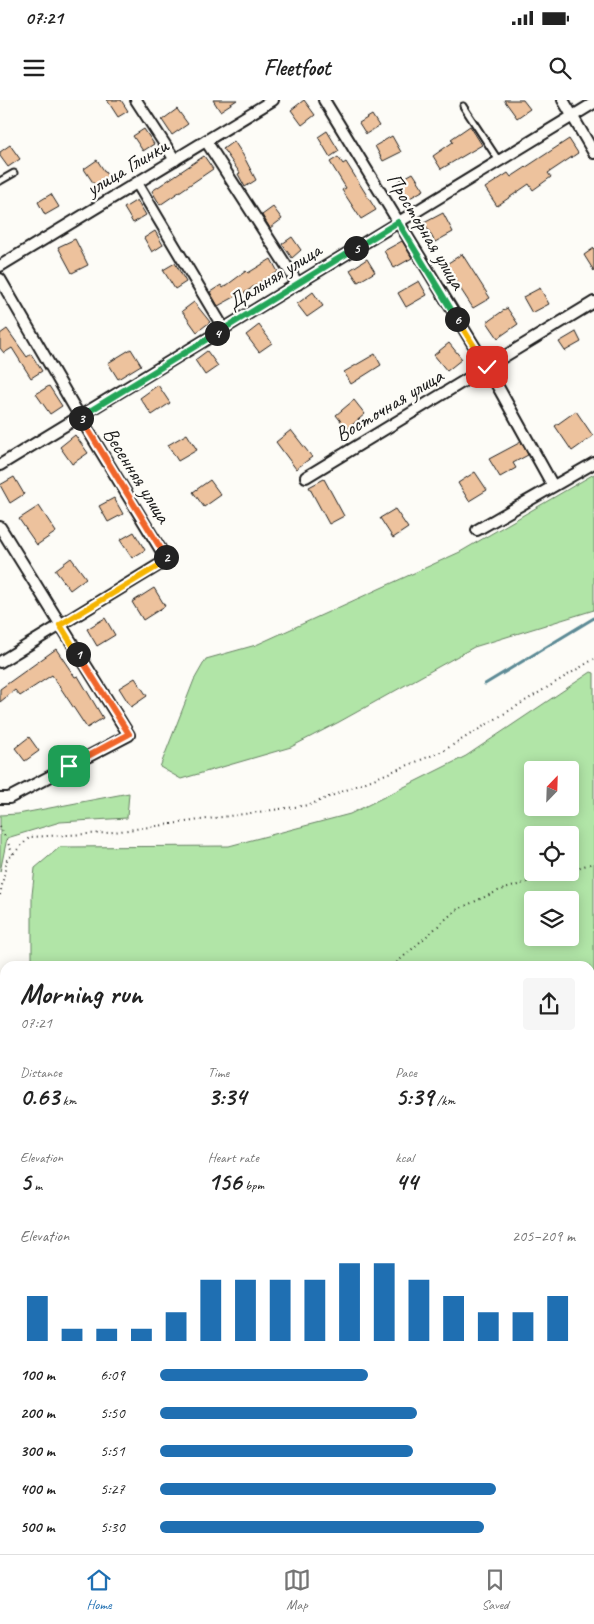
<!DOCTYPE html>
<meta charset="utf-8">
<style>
body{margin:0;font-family:Caveat,sans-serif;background:#f6f6f6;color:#222;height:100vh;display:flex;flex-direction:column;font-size:19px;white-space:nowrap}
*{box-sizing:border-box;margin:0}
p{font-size:16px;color:#767676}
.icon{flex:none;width:28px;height:28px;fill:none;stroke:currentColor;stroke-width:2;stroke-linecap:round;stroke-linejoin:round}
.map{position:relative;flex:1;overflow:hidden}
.panel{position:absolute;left:0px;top:861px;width:595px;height:594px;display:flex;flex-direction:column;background:#fff;border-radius:15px 15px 0 0;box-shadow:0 2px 12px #0003}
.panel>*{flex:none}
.needle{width:32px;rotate:23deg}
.buttons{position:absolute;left:524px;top:661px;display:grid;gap:10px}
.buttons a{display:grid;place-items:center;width:55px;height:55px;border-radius:5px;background:#fff;box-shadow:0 2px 12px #0003;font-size:25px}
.pin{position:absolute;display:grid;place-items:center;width:42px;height:42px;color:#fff;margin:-21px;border-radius:10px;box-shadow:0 2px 8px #0006}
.km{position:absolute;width:25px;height:25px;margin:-12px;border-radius:50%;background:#222;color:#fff;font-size:14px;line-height:25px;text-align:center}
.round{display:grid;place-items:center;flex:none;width:52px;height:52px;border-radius:5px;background:#f6f6f6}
.head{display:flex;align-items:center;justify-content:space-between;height:85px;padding:0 20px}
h1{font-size:28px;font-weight:700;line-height:38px}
.figures{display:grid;grid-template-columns:repeat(3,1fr);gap:8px;height:85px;padding:5px 20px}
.figures div{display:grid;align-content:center}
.figures b{font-size:25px;font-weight:700}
.figures small{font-size:14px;font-weight:400}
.figures p{font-size:14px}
.chart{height:140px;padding:10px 20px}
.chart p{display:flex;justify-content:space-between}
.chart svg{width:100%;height:90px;margin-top:5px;stroke:#1f6fb2;stroke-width:6}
ul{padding:0 20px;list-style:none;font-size:16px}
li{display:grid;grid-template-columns:80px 60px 1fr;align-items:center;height:38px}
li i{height:12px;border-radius:6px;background:#1f6fb2}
.status{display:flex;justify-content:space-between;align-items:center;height:35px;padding:0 25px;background:#fff;direction:ltr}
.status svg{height:14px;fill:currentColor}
header{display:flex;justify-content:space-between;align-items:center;height:65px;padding:0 20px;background:#fff;font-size:22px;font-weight:700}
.dock{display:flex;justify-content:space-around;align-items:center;height:70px;border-top:1px solid #e0e0e0;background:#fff;font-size:14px;color:#767676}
.dock a{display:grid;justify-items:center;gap:2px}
.dock .selected{color:#1f6fb2}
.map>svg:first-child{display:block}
</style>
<div class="status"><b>07:21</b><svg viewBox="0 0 49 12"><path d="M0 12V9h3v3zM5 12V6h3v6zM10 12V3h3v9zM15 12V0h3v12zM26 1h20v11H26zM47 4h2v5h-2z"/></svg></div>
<header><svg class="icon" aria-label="menu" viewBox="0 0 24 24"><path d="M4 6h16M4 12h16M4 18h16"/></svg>Fleetfoot<svg class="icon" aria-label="search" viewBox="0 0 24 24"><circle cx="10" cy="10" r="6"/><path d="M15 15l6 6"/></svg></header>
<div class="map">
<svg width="594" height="1454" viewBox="0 0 594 1454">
<rect width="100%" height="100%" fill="#fdfcf7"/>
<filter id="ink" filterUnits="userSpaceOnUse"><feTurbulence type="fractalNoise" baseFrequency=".02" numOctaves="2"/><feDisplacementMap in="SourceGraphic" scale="10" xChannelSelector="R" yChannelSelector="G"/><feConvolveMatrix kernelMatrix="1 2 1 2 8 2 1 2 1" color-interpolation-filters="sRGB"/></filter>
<g filter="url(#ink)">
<g fill="#b1e5a7" stroke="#668062" fill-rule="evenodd">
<polygon points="594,374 594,510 474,547 339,622 291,647 181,679 160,667 194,580 206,559 256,545 460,452"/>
<path d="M591,572L594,573V1403H590V866H32V795L35,768L60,747L229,746L350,714L466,656ZM532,670H570V708H532ZM532,735H570V772H532ZM532,800H570V838H532Z"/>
<polygon points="129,693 127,718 60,722 7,738 0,772 0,715 18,714"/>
<polygon points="5,1237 5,1423 0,1422 0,1241"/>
<polygon points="59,1450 150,1450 148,1454 60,1454"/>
</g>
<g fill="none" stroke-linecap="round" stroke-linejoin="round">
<g stroke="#5c8a95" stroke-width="3">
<polyline points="485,584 594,518"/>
<polyline points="0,1123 5,1129"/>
<polyline points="270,1450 274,1454"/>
</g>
</g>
<g fill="#edc29d" stroke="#1c1c1c">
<polygon points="107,0 121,0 128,11 118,17"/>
<polygon points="213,0 237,0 220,11"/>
<polygon points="304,0 315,15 302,25 291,10"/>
<polygon points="504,0 523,0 530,9 517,18"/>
<polygon points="177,9 188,24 172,35 162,20"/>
<polygon points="372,15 379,26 366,34 359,23"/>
<polygon points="470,26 482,45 441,69 433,56 453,42 451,39"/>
<polygon points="144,29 154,44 143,51 133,36"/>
<polygon points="327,31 339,51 330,57 318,37"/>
<polygon points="392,36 401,52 383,61 375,46"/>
<polygon points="569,39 578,53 548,73 551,77 533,90 529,84 497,106 485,88 508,73 511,77"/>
<polygon points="234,41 243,55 256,80 245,87 238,74 240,73 223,49"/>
<polygon points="10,45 20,59 8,67 0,56 0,52"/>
<polygon points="204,56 213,69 160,105 152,91"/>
<polygon points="338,57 343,64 346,62 376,110 361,119 342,90 346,88 330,62"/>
<polygon points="97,60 109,78 96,87 84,69"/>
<polygon points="413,73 424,90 408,99 397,82"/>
<polygon points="51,94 59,107 45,115 38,102"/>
<polygon points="137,100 146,115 133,123 124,108"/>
<polygon points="273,107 282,119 270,128 262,115"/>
<polygon points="443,113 453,132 435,142 424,123"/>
<polygon points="155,131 163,145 152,152 144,138"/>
<polygon points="292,137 301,150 292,158 282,144"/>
<polygon points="75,139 88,165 72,173 58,147"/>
<polygon points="402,141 412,158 394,168 384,151"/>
<polygon points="594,148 594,171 584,155"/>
<polygon points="462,154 490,198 473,208 445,165"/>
<polygon points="271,159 278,172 266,179 266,178 243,194 242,193 218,206 210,192 221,185 223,188 246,171 248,173"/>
<polygon points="367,159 375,172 358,182 350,170"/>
<polygon points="175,163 186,182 175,189 163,170"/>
<polygon points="419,181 427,195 406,207 398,193"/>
<polygon points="540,188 549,204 532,213 523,197"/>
<polygon points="313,192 323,206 307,217 297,204"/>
<polygon points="194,202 210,222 197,232 182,211"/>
<polygon points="507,208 518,224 498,238 487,222"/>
<polygon points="259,225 272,243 259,252 246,235"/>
<polygon points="7,229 27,257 31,254 42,271 31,278 12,248 4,253 0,248 0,234"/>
<polygon points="576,232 581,242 565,251 559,242"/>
<polygon points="449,243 462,259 447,271 434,255"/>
<polygon points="131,249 141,265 118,279 108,263"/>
<polygon points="207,251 218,266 205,275 195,260"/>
<polygon points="375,254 381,265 351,284 344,272"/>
<polygon points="158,285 170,303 152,315 140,298"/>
<polygon points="49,286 62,306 50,314 36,294"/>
<polygon points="354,300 365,314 347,329 336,315"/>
<polygon points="576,311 593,336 572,351 555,326"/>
<polygon points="291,330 312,357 296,369 276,342"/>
<polygon points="187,334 197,350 178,361 168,345"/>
<polygon points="75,335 88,353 72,364 60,347"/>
<polygon points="521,342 528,355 513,363 516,368 500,377 489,359"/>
<polygon points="475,372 487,390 469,401 458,383"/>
<polygon points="14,377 24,394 10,403 0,385"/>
<polygon points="324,379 344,416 329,424 309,387"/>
<polygon points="210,380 221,395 204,407 193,392"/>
<polygon points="114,398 123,414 108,422 99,406"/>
<polygon points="39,406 56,432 37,445 19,419"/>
<polygon points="395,409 408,428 393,438 380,418"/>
<polygon points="134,432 145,450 132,458 120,440"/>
<polygon points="71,458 86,478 70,490 55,470"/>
<polygon points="154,488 165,506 143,520 132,502"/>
<polygon points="105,518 115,535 97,546 87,529"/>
<polygon points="56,549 75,577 78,576 103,618 87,628 52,575 20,596 15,590 0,602 0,589"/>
<polygon points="135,578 147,596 131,607 119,588"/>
<polygon points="29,637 39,651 25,661 15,648"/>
</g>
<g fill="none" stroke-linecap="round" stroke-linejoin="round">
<g stroke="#1c1c1c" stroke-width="9">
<g id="service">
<polyline points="463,6 499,61"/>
<polyline points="0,81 14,73"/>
<polyline points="0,985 5,1025"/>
</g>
</g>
<g stroke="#1c1c1c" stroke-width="14">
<g id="minor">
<polyline points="136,0 175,60"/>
<polyline points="324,0 487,267 553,386"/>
<polyline points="563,0 594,53"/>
<polyline points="206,41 298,184"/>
<polyline points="137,83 224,229"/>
<polyline points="0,166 273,0"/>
<polyline points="0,179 80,317 167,460 0,562"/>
<polyline points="0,365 594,3"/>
<polyline points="306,377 594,202"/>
<polyline points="0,427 129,635 9,698 0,698"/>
<polyline points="477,430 594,363"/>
</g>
</g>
<g stroke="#1c1c1c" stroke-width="2" stroke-dasharray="1 4" stroke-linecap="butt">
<polyline points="0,726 13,754"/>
<polyline points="570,770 594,763"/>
<polyline points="0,795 7,760 30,737 106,733 309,705 443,651 594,559"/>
<polyline points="393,866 456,810 498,791 560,772"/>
<polyline points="590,1429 594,1429"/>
</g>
<use href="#service" stroke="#fdfcf7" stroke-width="5"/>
<use href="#minor" stroke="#fdfcf7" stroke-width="10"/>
</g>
</g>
<g fill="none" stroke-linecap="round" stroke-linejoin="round" filter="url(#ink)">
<g stroke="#fff" stroke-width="10">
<polyline id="split-1" points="69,666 129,634 78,554"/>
</g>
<g stroke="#fff" stroke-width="10">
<polyline id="split-2" points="78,554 60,525 168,460 166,457"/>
</g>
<g stroke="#fff" stroke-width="10">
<polyline id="split-3" points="81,318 166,457"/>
</g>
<g stroke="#fff" stroke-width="10">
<polyline id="split-4" points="81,318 80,317 217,233"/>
</g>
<g stroke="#fff" stroke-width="10">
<polyline id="split-5" points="217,233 356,148"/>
</g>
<g stroke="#fff" stroke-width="10">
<polyline id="split-6" points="356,148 398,122 457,219"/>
</g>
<g stroke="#fff" stroke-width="10">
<polyline id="split-7" points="457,219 487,267"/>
</g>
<use href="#split-1" stroke="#f0652b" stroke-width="6"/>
<use href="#split-2" stroke="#f5b400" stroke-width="6"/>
<use href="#split-3" stroke="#f0652b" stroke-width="6"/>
<use href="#split-4" stroke="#22a559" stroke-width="6"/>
<use href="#split-5" stroke="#22a559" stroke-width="6"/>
<use href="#split-6" stroke="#22a559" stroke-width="6"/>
<use href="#split-7" stroke="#f5b400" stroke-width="6"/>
</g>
<g text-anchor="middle" stroke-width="4.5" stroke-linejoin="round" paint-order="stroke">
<g font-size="21" fill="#1c1c1c" stroke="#fdfcf7">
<text transform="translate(127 67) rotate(-31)" y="7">улица Глинки</text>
<text transform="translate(426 131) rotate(59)" y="7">Просторная улица</text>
<text transform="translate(274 176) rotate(-32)" y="7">Дальняя улица</text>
<text transform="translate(389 305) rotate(-31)" y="7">Восточная улица</text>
<text transform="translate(137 375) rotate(58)" y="7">Весенняя улица</text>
</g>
</g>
</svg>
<div class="buttons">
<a><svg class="needle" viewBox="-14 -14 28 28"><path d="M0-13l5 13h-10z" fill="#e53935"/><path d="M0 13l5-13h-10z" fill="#767676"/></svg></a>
<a><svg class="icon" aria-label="locate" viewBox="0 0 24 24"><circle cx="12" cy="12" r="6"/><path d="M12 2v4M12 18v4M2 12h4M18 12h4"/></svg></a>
<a><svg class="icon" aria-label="layers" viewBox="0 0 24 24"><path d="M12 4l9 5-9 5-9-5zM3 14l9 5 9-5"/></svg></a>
</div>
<div class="pin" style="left:69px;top:666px;background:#1e9e55"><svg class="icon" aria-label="arrive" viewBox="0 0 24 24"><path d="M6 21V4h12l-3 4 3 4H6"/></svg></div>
<div class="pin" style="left:487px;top:267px;background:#d93025"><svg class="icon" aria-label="check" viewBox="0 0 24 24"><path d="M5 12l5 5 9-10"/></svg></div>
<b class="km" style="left:78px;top:554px">1</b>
<b class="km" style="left:166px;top:457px">2</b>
<b class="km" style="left:81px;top:318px">3</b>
<b class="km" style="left:217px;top:233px">4</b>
<b class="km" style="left:356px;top:148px">5</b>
<b class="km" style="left:457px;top:219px">6</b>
<section class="panel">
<div class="head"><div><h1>Morning run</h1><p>07:21</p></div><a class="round"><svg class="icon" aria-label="share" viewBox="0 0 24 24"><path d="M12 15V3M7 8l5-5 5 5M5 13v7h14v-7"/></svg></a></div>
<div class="figures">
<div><p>Distance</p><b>0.63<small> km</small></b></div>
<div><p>Time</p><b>3:34</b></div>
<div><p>Pace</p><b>5:39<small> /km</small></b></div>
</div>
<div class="figures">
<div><p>Elevation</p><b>5<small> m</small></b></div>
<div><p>Heart rate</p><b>156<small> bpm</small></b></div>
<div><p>kcal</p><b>44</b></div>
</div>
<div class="chart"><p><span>Elevation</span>205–209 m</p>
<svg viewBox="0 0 160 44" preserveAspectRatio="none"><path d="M5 44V22M15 44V38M25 44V38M35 44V38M45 44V30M55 44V14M65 44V14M75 44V14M85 44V14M95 44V6M105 44V6M115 44V14M125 44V22M135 44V30M145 44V30M155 44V22"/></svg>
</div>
<ul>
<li><b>100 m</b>6:09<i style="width:50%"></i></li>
<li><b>200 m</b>5:50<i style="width:62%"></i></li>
<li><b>300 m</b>5:51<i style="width:61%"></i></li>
<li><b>400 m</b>5:27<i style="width:81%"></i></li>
<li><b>500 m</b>5:30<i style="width:78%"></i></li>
</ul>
</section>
</div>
<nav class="dock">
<a class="selected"><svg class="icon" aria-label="home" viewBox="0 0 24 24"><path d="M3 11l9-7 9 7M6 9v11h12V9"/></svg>Home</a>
<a><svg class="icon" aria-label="map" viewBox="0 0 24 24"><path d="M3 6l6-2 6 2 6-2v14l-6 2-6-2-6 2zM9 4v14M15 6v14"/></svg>Map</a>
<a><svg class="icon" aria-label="saved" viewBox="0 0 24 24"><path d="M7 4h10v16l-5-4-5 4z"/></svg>Saved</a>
</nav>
